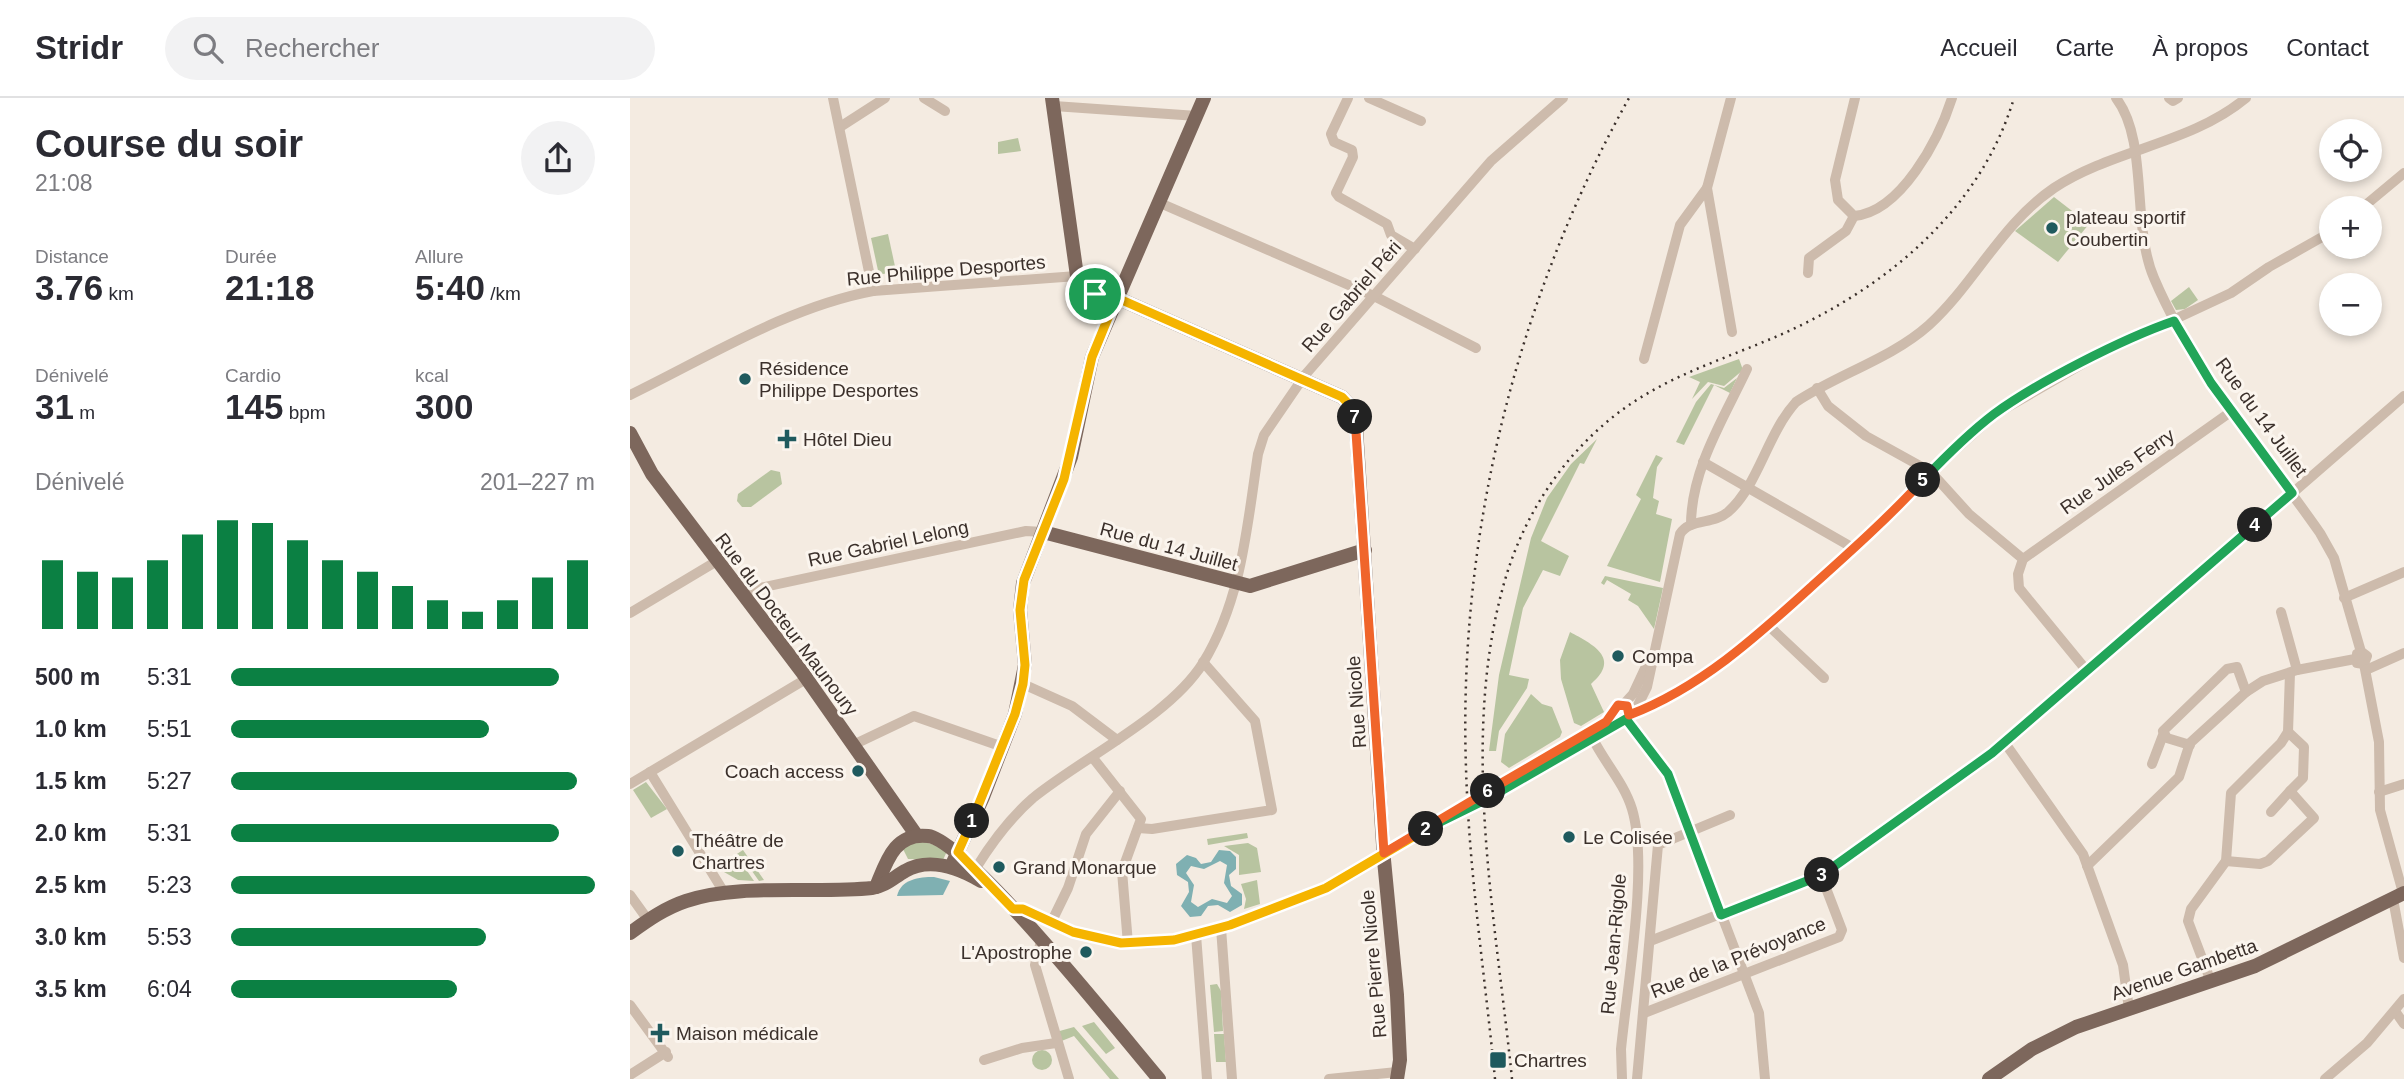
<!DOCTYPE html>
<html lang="fr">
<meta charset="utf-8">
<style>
body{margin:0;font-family:Arial,sans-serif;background:#f2f2f3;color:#2b2b33;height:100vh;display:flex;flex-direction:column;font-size:26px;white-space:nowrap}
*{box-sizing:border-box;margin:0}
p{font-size:23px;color:#7c7c81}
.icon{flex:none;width:38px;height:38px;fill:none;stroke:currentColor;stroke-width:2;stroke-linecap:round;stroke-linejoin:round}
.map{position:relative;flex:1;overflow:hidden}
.details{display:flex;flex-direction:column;background:#fff;width:630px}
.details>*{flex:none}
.fabs{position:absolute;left:1689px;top:21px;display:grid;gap:14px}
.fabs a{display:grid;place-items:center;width:63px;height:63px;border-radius:50%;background:#fff;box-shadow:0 4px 10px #0003;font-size:35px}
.pin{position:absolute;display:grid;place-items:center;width:60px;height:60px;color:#fff;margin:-30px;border:4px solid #fff;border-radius:50%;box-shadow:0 2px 7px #0007}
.km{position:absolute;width:35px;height:35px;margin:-18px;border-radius:50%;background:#222;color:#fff;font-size:19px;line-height:35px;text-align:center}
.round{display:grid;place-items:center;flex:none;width:74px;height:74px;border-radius:37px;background:#f2f2f3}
.headline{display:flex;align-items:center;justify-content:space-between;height:119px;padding:0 35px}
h1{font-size:38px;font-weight:800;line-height:52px}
.figures{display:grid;grid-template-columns:repeat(3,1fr);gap:10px;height:119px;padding:7px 35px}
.figures div{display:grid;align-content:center}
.figures b{font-size:35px;font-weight:800}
.figures small{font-size:19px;font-weight:400}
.figures p{font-size:19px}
.chart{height:196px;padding:14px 35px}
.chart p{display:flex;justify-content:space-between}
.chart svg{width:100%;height:126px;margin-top:7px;stroke:#0b8043;stroke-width:6}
ul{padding:0 35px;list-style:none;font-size:23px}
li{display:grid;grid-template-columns:112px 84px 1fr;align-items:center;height:52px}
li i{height:18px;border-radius:9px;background:#0b8043}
header{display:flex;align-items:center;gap:42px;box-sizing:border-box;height:98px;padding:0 35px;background:#fff;border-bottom:2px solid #e1e1e2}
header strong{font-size:33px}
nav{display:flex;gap:38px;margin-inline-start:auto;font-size:24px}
.search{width:490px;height:63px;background:#f2f2f3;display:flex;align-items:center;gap:18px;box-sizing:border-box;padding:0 24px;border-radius:38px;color:#7c7c81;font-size:26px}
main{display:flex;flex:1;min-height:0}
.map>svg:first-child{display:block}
</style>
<header>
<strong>Stridr</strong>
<div class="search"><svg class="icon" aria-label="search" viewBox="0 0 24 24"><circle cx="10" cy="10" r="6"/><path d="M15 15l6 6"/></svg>Rechercher</div>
<nav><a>Accueil</a><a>Carte</a><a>À propos</a><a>Contact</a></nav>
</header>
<main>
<section class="details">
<div class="headline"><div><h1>Course du soir</h1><p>21:08</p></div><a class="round"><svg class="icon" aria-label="share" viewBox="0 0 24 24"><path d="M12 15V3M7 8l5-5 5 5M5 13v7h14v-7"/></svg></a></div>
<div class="figures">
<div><p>Distance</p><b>3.76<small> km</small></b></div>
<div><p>Durée</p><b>21:18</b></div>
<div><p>Allure</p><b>5:40<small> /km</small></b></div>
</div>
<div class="figures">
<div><p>Dénivelé</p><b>31<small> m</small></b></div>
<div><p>Cardio</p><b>145<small> bpm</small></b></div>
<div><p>kcal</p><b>300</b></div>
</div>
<div class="chart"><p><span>Dénivelé</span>201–227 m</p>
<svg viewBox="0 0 160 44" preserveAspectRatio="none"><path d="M5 44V20M15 44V24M25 44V26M35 44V20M45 44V11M55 44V6M65 44V7M75 44V13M85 44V20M95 44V24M105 44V29M115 44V34M125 44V38M135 44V34M145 44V26M155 44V20"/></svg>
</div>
<ul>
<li><b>500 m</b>5:31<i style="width:90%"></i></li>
<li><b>1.0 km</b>5:51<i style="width:71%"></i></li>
<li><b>1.5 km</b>5:27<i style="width:95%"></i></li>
<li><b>2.0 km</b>5:31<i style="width:90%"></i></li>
<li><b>2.5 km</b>5:23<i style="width:100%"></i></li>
<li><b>3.0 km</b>5:53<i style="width:70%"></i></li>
<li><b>3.5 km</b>6:04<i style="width:62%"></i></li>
</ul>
</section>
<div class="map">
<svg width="1774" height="981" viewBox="0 0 1774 981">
<rect width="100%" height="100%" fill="#f4ebe1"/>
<g fill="#b8c4a0">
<polygon points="388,40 391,53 368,56 368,44"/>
<polygon points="1424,99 1459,126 1428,164 1385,133"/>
<polygon points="258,136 266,173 249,177 241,140"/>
<polygon points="1559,189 1568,202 1555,211 1546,212 1541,203"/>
<polygon points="1109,261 1113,272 1094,288 1078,284 1062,301 1070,284 1059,279"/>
<polygon points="1107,280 1100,295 1084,287 1054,347 1046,344 1066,304 1081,286 1094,290"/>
<polygon points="967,341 954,366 950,365 911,443 939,458 930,478 913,472 893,510 879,577 899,581 897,590 869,633 866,653 859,653 869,577 901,440 917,400 941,366"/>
<polygon points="1026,357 1033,360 1027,369 1023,400 1029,403 1026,416 1042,421 1030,484 977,468 1011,401 1006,397"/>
<polygon points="141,372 150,374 152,386 121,409 112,409 107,403 108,396"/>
<polygon points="975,478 1033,490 1024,531 1008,508 998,502 1001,496 977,482 974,487 971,485"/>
<path d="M940,534C962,546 992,560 961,586L974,614L951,628L944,625L931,581L930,562Z"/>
<polygon points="901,596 912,606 922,609 932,634 930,639 879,670 871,664 875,636"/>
<polygon points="16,684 37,711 21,720 3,692"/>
<polygon points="617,735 618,740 578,747 577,741"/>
<polygon points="291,743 318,751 313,762 278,761 272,749"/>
<polygon points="618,745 627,750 631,774 609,777 609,757 594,748"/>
<polygon points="113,752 134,782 129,783 112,759 92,771 90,767"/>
<polygon points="111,764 124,783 108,782 94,774"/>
<polygon points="627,782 630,806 614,811 616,801 611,786"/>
<polygon points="587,886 591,893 593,933 584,934 580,887"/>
<polygon points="464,924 485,950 476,956 452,928"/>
<polygon points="444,929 489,981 480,981 444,938 429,944 426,934"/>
<polygon points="584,936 594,936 596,964 586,964"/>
<circle cx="412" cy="962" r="10"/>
</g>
<g fill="#7fb0b2" fill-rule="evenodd">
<path d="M589,752L600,753L606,759V771L599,777L601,788L612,796V807L600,814L588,807L578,808L571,818L560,819L551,808L559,794L558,784L547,777L546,766L557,757L566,760L571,766L581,764ZM590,763L597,767L594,785L602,798L597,805L582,801L568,809L561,804L564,787L556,775L561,768L574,771Z"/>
<path d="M304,779L320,783L313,797L267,798C271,781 289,779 304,779Z"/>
</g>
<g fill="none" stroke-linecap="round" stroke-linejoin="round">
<g stroke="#cdbbac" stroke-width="10">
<polyline points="203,0 243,193"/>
<polyline points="294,0 315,13"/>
<polyline points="718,0 701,36 704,44 722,52 723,59 706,95 709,99 757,126 761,137 785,151"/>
<polyline points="739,0 791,23"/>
<polyline points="1101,0 1077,90 1102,234"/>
<path d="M1225,0L1205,82L1208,102L1224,118C1271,114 1309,41 1322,0"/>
<path d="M1486,0C1519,43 1501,127 1524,180C1564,274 1632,352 1690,435L1704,460L1731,554"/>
<polyline points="1539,0 1543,3 1548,0"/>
<polyline points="424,8 567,18"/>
<polyline points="210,29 255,0"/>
<polyline points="530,105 744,198 846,250"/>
<polyline points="1732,110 1774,75"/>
<polyline points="1178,175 1179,160 1216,133 1224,118"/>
<polyline points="1014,261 1050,127 1077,90"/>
<polyline points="1187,290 1198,308 1236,338 1301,374 1339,416 1393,461 1388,476 1389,490 1457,573"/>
<path d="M0,297C78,259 158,209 243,193L447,178"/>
<polyline points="1073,364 1225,451"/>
<path d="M1061,427C1061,371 1094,320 1117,271"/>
<polyline points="1393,461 1602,313"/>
<polyline points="111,494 396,433 413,434"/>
<polyline points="1714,500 1774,474"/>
<polyline points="1651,514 1667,572"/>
<polyline points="0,515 87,463"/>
<polyline points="1139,528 1194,580"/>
<polyline points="1734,566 1727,565 1727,556 1733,555 1737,558 1734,566 1749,644 1750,712 1773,795"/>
<polyline points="1736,572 1774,555"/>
<polyline points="393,586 442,608 487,642"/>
<polyline points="993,607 1003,596 1017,566"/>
<path d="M999,614L1006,611L1017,589L1050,436C1060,420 1083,427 1098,414C1128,388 1137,336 1166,304C1208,276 1261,261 1299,227C1345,185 1371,126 1424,90C1483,51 1561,46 1616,0"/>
<polyline points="1001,616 1034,603 1127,539 1249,428 1301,374 1364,317 1468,257 1601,195 1639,169 1701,134"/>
<polyline points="1001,626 1038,676 1129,915 1135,981"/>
<polyline points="968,630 983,618"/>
<path d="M963,641C975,665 994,685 1002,711C1019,767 997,889 991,951L992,981"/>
<polyline points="1375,645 1453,756 1493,867 1499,911"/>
<polyline points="223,647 284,618 373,649"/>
<polyline points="1560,647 1537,640 1533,633 1597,571 1607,569 1616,594"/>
<polyline points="463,660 511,721 492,773 498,846"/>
<polyline points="1522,666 1533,637"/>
<polyline points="20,674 95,796"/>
<polyline points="0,686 176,581"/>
<polyline points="1749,694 1774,686"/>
<polyline points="1641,714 1660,693"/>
<polyline points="508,730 522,731 642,712 625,623 573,564"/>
<polyline points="1596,763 1630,766 1638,763 1684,720 1660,693 1673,680 1674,649 1658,634"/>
<polyline points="1457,768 1549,679 1560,645 1616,594 1633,583 1667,572 1725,561"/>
<path d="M346,770C362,744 380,720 403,700C452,660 539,619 573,565C612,501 617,428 628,356L634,337L675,277L861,63L933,0"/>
<polyline points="0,797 18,822"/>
<polyline points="1763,801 1774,860"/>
<polyline points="383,811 393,811 443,834 498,846 527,845 591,830 696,790 793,732 931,660 989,623"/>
<polyline points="421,825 438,790 456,736 490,693"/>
<polyline points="591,830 602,981"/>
<polyline points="566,837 577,981"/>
<polyline points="411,843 405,867 439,981"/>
<polyline points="1020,843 1191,777 1224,756 1375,645 1774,298"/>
<polyline points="1581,884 1558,823 1561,811 1596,763 1601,695 1651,645 1658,634 1660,575"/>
<polyline points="0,907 38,959"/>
<polyline points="1765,913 1774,926"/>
<polyline points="1014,915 1209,839 1212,832 1191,777"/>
<polyline points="354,962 392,950 426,945"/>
<polyline points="0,977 36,954"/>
<polyline points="699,981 767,974"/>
<polyline points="1007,981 1028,747 1100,717"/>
<polyline points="1695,981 1737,945 1774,901"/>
</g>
<g stroke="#7d675c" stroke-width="14">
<polyline points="422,0 447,178 453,190 494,203 712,299 725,313 754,762 767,897 770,962 767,981"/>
<polyline points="0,335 22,376 172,574 287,738"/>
<polyline points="413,434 620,488 735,452"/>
<polyline points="321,769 353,699 385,616 395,567 390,512 393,485 441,359 462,259 574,0"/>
<path d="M246,789C256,765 264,734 298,738C338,743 494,940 529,981"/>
<path d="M0,835C18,822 35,810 56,803C108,785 186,796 242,790C256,788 264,779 275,773C299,759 329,770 351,783"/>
<polyline points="1359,981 1402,951 1446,929 1625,868 1774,795"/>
</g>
<g stroke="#3b302b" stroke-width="2.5" stroke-dasharray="2 5" stroke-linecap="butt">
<path d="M865,981C855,878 839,774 836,670C828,437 886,203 999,0"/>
<path d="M882,981C866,822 830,645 873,489C893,415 938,348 1002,305C1050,273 1106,257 1159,233C1260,186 1351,110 1384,0"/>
</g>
</g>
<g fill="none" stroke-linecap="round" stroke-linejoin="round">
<g stroke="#fff" stroke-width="14">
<polyline id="split-1" points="342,723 385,616 393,586 395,567 390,512 394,482 434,381 462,259 480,215 465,196"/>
</g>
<g stroke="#fff" stroke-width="14">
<polyline id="split-2" points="342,723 328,754 383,811 393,811 443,834 491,845 544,842 600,827 696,790 796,731"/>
</g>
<g stroke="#fff" stroke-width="14">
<polyline id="split-3" points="796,731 857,701 996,621 1038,676 1091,817 1192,777"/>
</g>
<g stroke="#fff" stroke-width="14">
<polyline id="split-4" points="1192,777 1362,655 1625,427"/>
</g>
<g stroke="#fff" stroke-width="14">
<path id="split-5" d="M1293,382C1315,359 1339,335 1364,316C1408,284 1492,241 1544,223L1581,285L1662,395L1625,427"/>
</g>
<g stroke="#fff" stroke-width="14">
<path id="split-6" d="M858,693L976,624L988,607L997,608L999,617C1070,590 1126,539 1181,489C1220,454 1258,420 1293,382"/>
</g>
<g stroke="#fff" stroke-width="14">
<polyline id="split-7" points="725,319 754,755 858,693"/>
</g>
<g stroke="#fff" stroke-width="14">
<polyline id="split-8" points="465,196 494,203 712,299 725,313 725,319"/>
</g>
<use href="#split-1" stroke="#f5b400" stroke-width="9"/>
<use href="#split-2" stroke="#f5b400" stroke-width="9"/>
<use href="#split-3" stroke="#22a559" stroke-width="9"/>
<use href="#split-4" stroke="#22a559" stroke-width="9"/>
<use href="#split-5" stroke="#22a559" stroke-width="9"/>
<use href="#split-6" stroke="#f0652b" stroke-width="9"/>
<use href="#split-7" stroke="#f0652b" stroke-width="9"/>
<use href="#split-8" stroke="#f5b400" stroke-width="9"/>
</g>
<g fill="#1f5a5e" stroke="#fbf5ee" stroke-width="2.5">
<circle cx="1422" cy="130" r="7"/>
<circle cx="115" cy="281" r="7"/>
<path d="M153.5 330.5h7v7h7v7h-7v7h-7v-7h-7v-7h7z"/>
<circle cx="988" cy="558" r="7"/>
<circle cx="228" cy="673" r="7"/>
<circle cx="939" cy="739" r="7"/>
<circle cx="48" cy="753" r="7"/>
<circle cx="369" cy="769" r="7"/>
<circle cx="456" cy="854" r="7"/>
<path d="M26.5 924.5h7v7h7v7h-7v7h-7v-7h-7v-7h7z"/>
<rect x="859" y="953" width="18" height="18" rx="3.5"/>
</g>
<g text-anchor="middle" stroke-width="6" stroke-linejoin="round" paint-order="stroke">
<g font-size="19" fill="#3b302b" stroke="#fbf5ee" text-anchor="start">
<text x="1436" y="126">plateau sportif<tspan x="1436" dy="22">Coubertin</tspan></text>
<text x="129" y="277">Résidence<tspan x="129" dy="22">Philippe Desportes</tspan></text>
<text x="173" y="348">Hôtel Dieu</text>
<text x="1002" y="565">Compa</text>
<text x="214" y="680" text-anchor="end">Coach access</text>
<text x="953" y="746">Le Colisée</text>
<text x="62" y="749">Théâtre de<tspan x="62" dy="22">Chartres</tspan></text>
<text x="383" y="776">Grand Monarque</text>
<text x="442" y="861" text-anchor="end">L'Apostrophe</text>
<text x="46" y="942">Maison médicale</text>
<text x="884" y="969">Chartres</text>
</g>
<g font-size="19" fill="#3b302b" stroke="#fbf5ee">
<text transform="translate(316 172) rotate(-5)" y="7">Rue Philippe Desportes</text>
<text transform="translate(721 198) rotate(-49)" y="7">Rue Gabriel Péri</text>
<text transform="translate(1632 319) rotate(54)" y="7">Rue du 14 Juillet</text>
<text transform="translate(1487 373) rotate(-35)" y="7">Rue Jules Ferry</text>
<text transform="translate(258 445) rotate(-12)" y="7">Rue Gabriel Lelong</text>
<text transform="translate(539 448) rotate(15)" y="7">Rue du 14 Juillet</text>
<text transform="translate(157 526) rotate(53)" y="7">Rue du Docteur Maunoury</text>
<text transform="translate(726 604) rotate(-94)" y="7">Rue Nicole</text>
<text transform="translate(983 846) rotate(-85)" y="7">Rue Jean-Rigole</text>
<text transform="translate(1108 859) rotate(-22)" y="7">Rue de la Prévoyance</text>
<text transform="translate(743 866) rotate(-95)" y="7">Rue Pierre Nicole</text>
<text transform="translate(1554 871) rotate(-19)" y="7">Avenue Gambetta</text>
</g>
</g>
</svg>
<div class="fabs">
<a><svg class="icon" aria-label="locate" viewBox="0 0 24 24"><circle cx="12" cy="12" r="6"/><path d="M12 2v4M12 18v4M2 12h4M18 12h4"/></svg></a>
<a>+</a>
<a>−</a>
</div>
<div class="pin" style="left:465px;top:196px;background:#1e9e55"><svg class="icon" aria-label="arrive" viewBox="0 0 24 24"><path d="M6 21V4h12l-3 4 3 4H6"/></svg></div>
<b class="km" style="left:342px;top:723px">1</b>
<b class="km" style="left:796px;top:731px">2</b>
<b class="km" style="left:1192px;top:777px">3</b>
<b class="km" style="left:1625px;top:427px">4</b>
<b class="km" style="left:1293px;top:382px">5</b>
<b class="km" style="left:858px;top:693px">6</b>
<b class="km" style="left:725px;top:319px">7</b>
</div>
</main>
